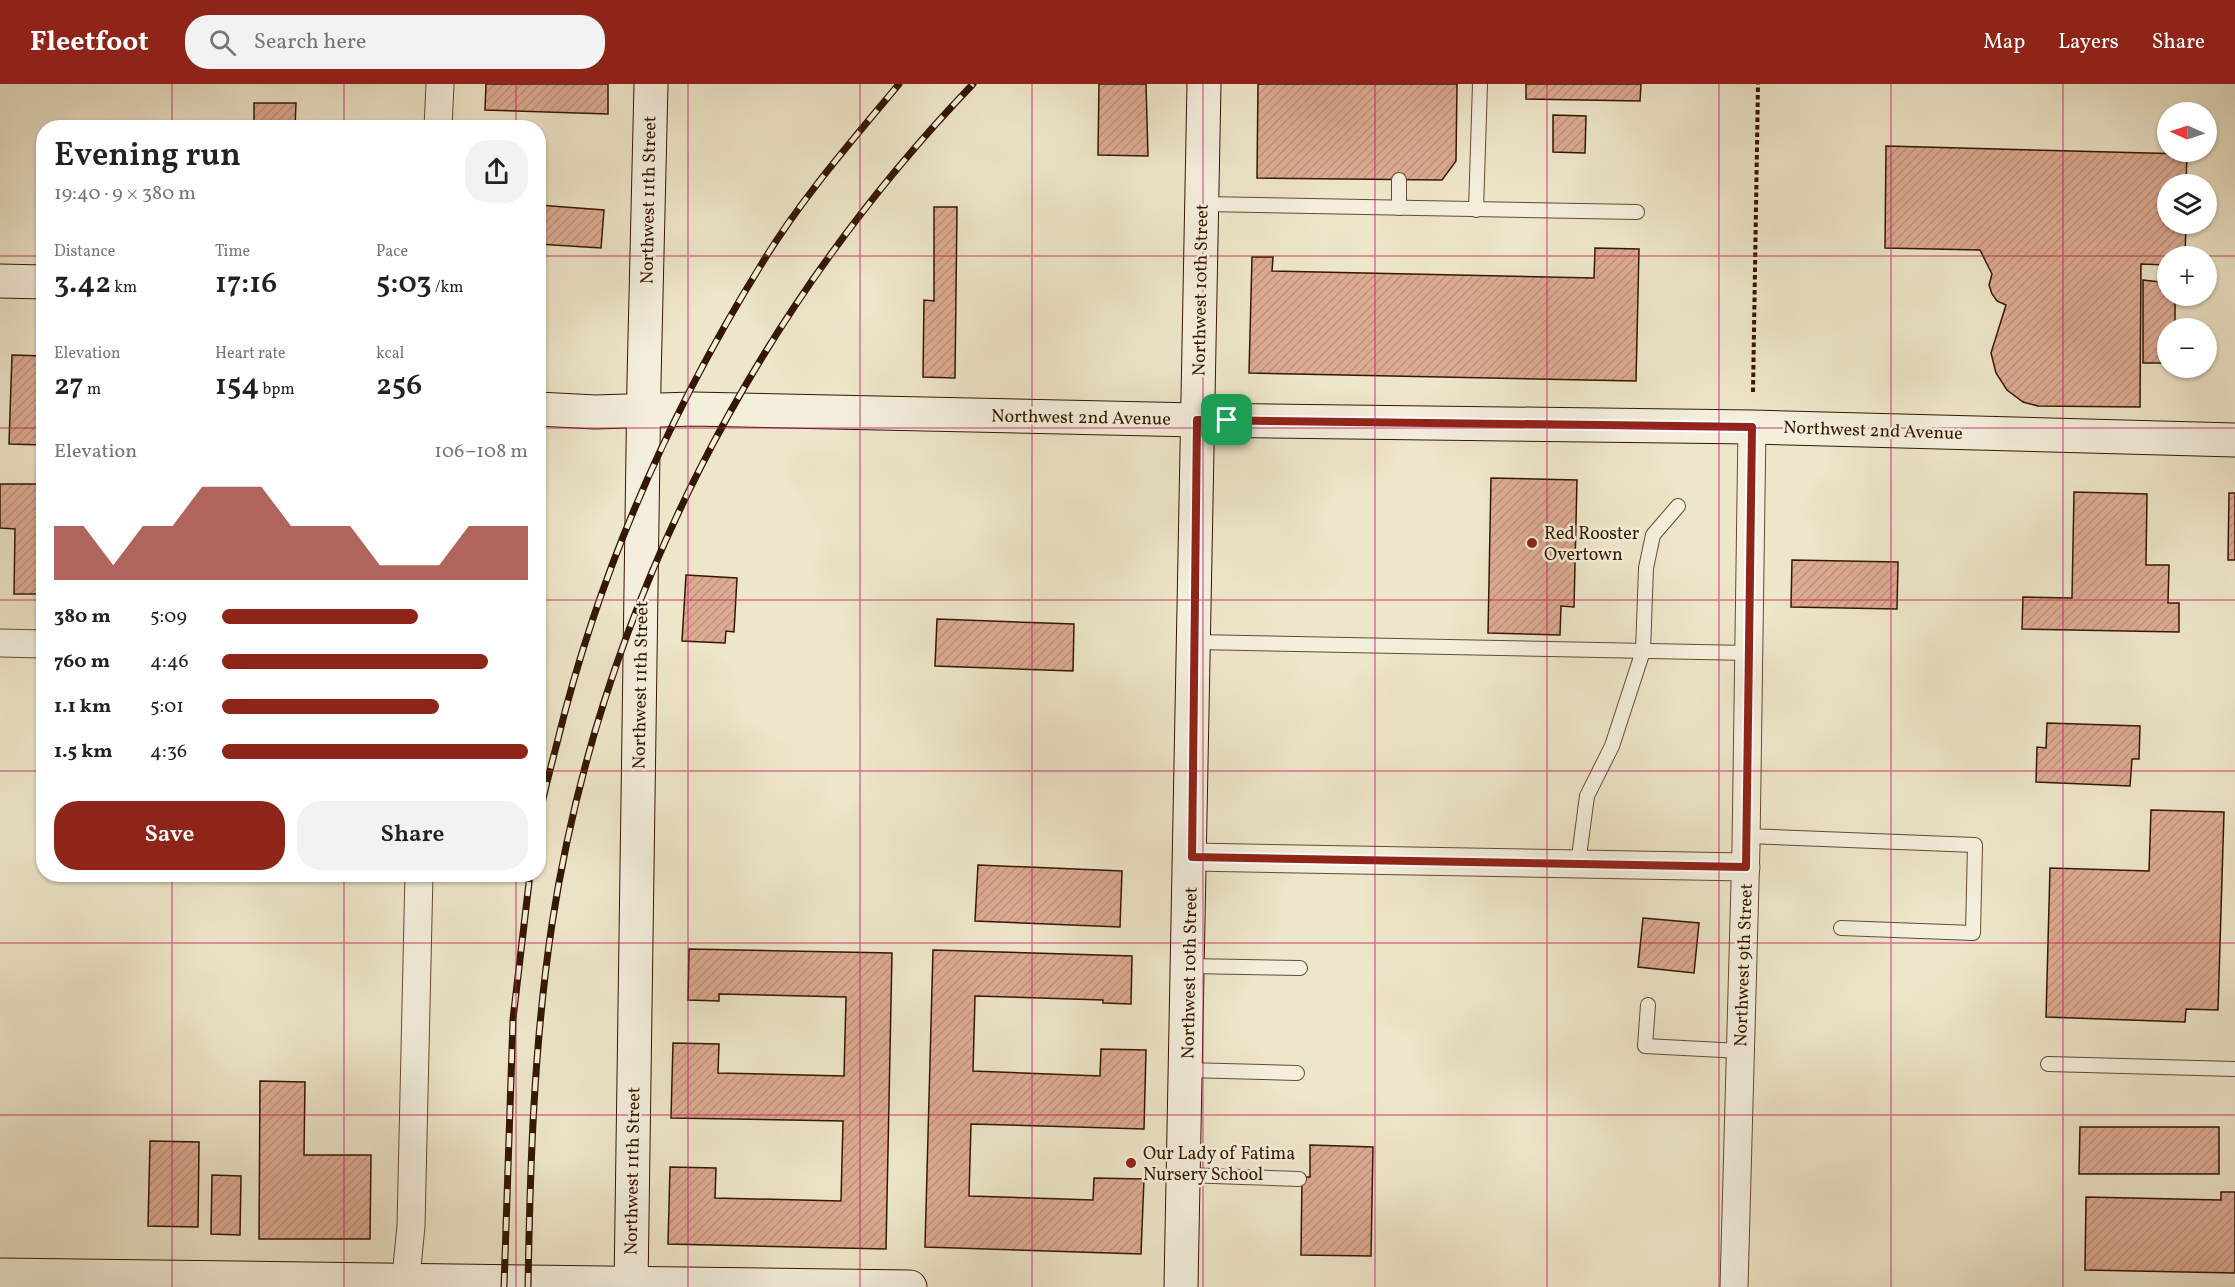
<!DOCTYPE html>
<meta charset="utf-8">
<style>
body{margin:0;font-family:Vollkorn,serif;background:#f2f2f2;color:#222;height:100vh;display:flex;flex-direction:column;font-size:22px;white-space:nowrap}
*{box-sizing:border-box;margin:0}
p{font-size:20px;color:#767676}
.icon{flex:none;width:33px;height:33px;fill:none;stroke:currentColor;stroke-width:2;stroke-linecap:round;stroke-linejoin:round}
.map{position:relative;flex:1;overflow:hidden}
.side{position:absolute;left:36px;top:36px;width:510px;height:762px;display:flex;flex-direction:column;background:#fff;border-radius:24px;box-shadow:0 2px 4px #0004}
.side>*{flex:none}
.needle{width:39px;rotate:273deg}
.controls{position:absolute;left:2157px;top:18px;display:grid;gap:12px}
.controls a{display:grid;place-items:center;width:60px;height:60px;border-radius:50%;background:#fff;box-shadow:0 2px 4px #0004;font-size:30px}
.pin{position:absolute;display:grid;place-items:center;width:51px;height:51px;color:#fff;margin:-26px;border-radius:12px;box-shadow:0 3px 9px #0006}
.round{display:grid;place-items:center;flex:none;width:63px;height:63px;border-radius:24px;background:#f2f2f2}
.overview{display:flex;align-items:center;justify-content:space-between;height:102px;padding:0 18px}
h1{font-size:33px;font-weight:600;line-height:45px}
.stats{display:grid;grid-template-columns:repeat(3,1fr);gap:9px;height:102px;padding:6px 18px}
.stats div{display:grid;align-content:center}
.stats b{font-size:30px;font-weight:600}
.stats small{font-size:16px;font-weight:400}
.stats p{font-size:16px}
.chart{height:168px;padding:12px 18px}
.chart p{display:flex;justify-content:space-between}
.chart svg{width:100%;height:108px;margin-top:6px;fill:#8f2418;opacity:.7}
.cta{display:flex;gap:12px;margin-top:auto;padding:12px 18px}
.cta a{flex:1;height:69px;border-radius:24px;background:#8f2418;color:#fff;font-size:24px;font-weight:600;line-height:69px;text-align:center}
.cta a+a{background:#f2f2f2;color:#222}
ul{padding:0 18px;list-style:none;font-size:20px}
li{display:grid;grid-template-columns:96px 72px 1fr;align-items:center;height:45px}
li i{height:15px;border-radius:8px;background:#8f2418}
header{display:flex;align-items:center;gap:36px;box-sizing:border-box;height:84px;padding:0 30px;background:#8f2418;color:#fff}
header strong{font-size:28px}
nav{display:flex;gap:33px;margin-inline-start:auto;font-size:21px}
.search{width:420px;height:54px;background:#f2f2f2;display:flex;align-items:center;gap:15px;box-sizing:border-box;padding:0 21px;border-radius:24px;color:#767676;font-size:22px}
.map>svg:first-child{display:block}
</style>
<header>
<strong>Fleetfoot</strong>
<div class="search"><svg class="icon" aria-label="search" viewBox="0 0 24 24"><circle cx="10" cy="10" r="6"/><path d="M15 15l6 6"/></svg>Search here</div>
<nav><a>Map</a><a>Layers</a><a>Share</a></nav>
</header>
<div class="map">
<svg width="2235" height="1203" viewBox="0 0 2235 1203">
<defs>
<pattern id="building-hatch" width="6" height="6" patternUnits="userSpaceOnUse" patternTransform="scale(1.5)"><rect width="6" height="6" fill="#ddab93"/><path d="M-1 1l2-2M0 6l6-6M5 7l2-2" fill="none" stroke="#be927d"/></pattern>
</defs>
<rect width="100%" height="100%" fill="#eee6ca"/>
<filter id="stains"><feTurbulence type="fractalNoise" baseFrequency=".00333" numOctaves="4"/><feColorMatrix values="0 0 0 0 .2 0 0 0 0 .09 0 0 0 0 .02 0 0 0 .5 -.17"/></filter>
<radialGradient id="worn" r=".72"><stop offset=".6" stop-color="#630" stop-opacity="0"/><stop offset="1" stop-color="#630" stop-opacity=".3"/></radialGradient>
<g fill="url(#building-hatch)" stroke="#351701" stroke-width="1.5">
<polygon points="486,0 608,0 608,30 485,26"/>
<polygon points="1099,0 1146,0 1148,72 1098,71"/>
<polygon points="1258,0 1457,0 1456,77 1442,96 1257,94"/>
<polygon points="1526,0 1641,0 1640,17 1526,15"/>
<polygon points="254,19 296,19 295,44 254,44"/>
<polygon points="1553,31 1586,32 1585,69 1553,68"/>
<polygon points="1886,62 2187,70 2186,100 2168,100 2168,140 2186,140 2185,172 2168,172 2168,181 2141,180 2140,323 2038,322 2023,318 2007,306 1996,289 1991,269 2006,221 1997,217 1992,210 1989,201 1992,190 1980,166 1885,164"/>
<polygon points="538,121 604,126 601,164 538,160"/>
<polygon points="934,123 957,123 955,294 923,293 924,216 934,217"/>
<polygon points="1595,164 1639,165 1636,297 1249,289 1252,173 1273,173 1272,187 1594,194"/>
<polygon points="2143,196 2168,199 2168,212 2175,212 2175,244 2168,244 2168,279 2143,279"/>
<polygon points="12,271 44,272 44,361 9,360"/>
<polygon points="1491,394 1577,396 1574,523 1561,522 1560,551 1488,549"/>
<polygon points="0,400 44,400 44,510 14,510 15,445 0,444"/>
<polygon points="2074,408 2147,410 2146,481 2169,481 2168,519 2179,519 2179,548 2022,545 2023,513 2072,514"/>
<polygon points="2229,409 2235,409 2235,476 2228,476"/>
<polygon points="1792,476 1898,478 1897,525 1791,523"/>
<polygon points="686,491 737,494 734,548 726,547 725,559 682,557"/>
<polygon points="937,535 1074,540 1073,587 935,582"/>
<polygon points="2047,639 2140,642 2139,675 2132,675 2130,702 2036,698 2037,663 2046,664"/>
<polygon points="2151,726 2224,728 2218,926 2186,925 2185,938 2046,933 2050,784 2149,787"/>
<polygon points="978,781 1122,787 1120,843 975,837"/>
<polygon points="1643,834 1699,839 1694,889 1638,883"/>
<polygon points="689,865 892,869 886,1165 668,1160 670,1083 716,1084 715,1114 841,1117 843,1037 671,1034 673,959 719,960 718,989 844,992 846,913 719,910 719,917 688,916"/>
<polygon points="933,866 1132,872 1131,920 1103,919 1103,916 975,912 973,987 1100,992 1101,965 1146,966 1144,1045 971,1040 969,1112 1093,1116 1094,1094 1144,1095 1141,1170 925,1163"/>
<polygon points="260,997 305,998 304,1071 371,1071 370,1155 259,1155"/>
<polygon points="2080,1043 2219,1043 2219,1090 2079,1090"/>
<polygon points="150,1057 199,1058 198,1143 148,1142"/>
<polygon points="1310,1061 1373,1063 1371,1172 1301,1171 1302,1093 1310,1093"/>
<polygon points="212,1091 241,1092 240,1151 211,1150"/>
<polygon points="2221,1108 2235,1108 2235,1189 2085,1186 2086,1113 2221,1116"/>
</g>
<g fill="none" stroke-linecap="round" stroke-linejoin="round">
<g stroke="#634b33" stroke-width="16">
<g id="lane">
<polyline points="1202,120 1637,128"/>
<polyline points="1399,124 1399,96"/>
<polyline points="1476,126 1480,0"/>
<polyline points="1195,558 1749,569"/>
<polyline points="1746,752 1975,761 1973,849 1841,844"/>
<polyline points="1578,780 1587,712 1612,662 1643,567 1646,484 1653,451 1678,422"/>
<polyline points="1188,882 1300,884"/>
<polyline points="1648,921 1645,962 1741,967"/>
<polyline points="2048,980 2235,985"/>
<polyline points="1186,986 1297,989"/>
<polyline points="1184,1091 1299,1095"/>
</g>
</g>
<g stroke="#634b33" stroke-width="29">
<g id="street">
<polyline points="438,44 440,0"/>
<polyline points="0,559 44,560"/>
<polyline points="1192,773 1746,783"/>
<polyline points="405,1203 411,1142 419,790"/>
<polyline points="1734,1203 1746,762 1752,343"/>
</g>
</g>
<g stroke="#351701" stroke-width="35">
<g id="secondary">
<polyline points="0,197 44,198"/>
<polyline points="538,325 595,328 693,325 1197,336 1752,343 2235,356"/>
<polyline points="0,1191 910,1203"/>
<polyline points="631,1203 644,297 651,0"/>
<polyline points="1181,1203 1204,0"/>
</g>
</g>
<polyline stroke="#351701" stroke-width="4" stroke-dasharray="4.5 3" stroke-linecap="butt" points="1753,308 1758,0"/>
<use href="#lane" stroke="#f4efdd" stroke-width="14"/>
<use href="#street" stroke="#f4efdd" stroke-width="27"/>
<use href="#secondary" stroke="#f4efdd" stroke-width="33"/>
<g stroke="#351701" stroke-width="7">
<g id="rail">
<path d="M538,739C543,711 551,683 558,655C599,488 670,328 761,181C800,116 851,58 899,0"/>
<polyline points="504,1203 513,935 530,790"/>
<path d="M528,1203C530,1081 534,960 552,840C600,526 754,228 973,0"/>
</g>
</g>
<use href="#rail" stroke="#f4efdd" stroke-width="4.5" stroke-dasharray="14" stroke-linecap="butt"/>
</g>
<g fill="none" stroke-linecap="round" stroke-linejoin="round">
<g stroke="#fff" stroke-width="12">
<polygon id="route" points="1197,336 1752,343 1746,783 1192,773"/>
</g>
<use href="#route" stroke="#8f2418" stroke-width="8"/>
</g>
<path fill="none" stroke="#c2185b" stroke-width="1.5" stroke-opacity="0.55" d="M172,0V44M344,0V44M516,0V44M688,0V1203M860,0V1203M1032,0V1203M1203,0V1203M1375,0V1203M1547,0V1203M1719,0V1203M1891,0V1203M2063,0V1203M0,172H44M538,172H2235M0,344H44M538,344H2235M0,516H44M538,516H2235M0,687H44M538,687H2235M172,790V1203M344,790V1203M516,790V1203M0,859H2235M0,1031H2235"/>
<g fill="#8f2418" stroke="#f4efdd" stroke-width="2">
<circle cx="1532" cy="459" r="6"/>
<circle cx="1131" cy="1079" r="6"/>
</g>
<g text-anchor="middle" stroke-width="5" stroke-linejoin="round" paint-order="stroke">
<g font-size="18" fill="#351701" stroke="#f4efdd">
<text transform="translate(648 116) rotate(-89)" y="6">Northwest 11th Street</text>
<text transform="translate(1200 206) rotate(-89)" y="6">Northwest 10th Street</text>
<text transform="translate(1081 333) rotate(1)" y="6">Northwest 2nd Avenue</text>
<text transform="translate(1873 346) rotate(2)" y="6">Northwest 2nd Avenue</text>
<text transform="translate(640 601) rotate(-89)" y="6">Northwest 11th Street</text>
<text transform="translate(1743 881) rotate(-88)" y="6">Northwest 9th Street</text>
<text transform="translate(1189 889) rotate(-89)" y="6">Northwest 10th Street</text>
<text transform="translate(632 1087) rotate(-89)" y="6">Northwest 11th Street</text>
</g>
<g font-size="18" fill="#351701" stroke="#f4efdd" text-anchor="start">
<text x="1544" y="455">Red Rooster<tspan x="1544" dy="21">Overtown</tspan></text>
<text x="1143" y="1075">Our Lady of Fatima<tspan x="1143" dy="21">Nursery School</tspan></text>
</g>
</g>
<rect width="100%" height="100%" filter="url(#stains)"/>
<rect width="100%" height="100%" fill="url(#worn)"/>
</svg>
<div class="controls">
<a><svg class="needle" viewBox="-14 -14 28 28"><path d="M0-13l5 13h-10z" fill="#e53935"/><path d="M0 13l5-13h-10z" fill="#767676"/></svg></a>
<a><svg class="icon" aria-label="layers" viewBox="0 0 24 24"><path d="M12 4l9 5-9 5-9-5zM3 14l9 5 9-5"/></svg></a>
<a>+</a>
<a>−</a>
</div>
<div class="pin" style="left:1227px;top:336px;background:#1e9e55"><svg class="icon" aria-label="arrive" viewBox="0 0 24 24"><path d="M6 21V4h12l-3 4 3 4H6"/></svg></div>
<section class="side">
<div class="overview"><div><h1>Evening run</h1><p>19:40 · 9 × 380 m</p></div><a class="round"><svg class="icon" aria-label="share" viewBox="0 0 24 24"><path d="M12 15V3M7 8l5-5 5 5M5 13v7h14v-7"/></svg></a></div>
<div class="stats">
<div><p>Distance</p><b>3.42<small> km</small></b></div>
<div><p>Time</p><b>17:16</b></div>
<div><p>Pace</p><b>5:03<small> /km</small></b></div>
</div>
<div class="stats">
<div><p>Elevation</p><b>27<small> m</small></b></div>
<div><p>Heart rate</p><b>154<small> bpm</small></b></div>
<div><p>kcal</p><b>256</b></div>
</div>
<div class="chart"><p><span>Elevation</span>106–108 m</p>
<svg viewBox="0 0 160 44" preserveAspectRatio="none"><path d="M0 44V22L10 22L20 38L30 22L40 22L50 6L60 6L70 6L80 22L90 22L100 22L110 38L120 38L130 38L140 22L150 22L160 22V44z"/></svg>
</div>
<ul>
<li><b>380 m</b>5:09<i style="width:64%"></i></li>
<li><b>760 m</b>4:46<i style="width:87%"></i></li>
<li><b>1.1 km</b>5:01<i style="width:71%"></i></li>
<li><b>1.5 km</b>4:36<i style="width:100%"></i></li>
</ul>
<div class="cta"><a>Save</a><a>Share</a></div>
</section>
</div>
